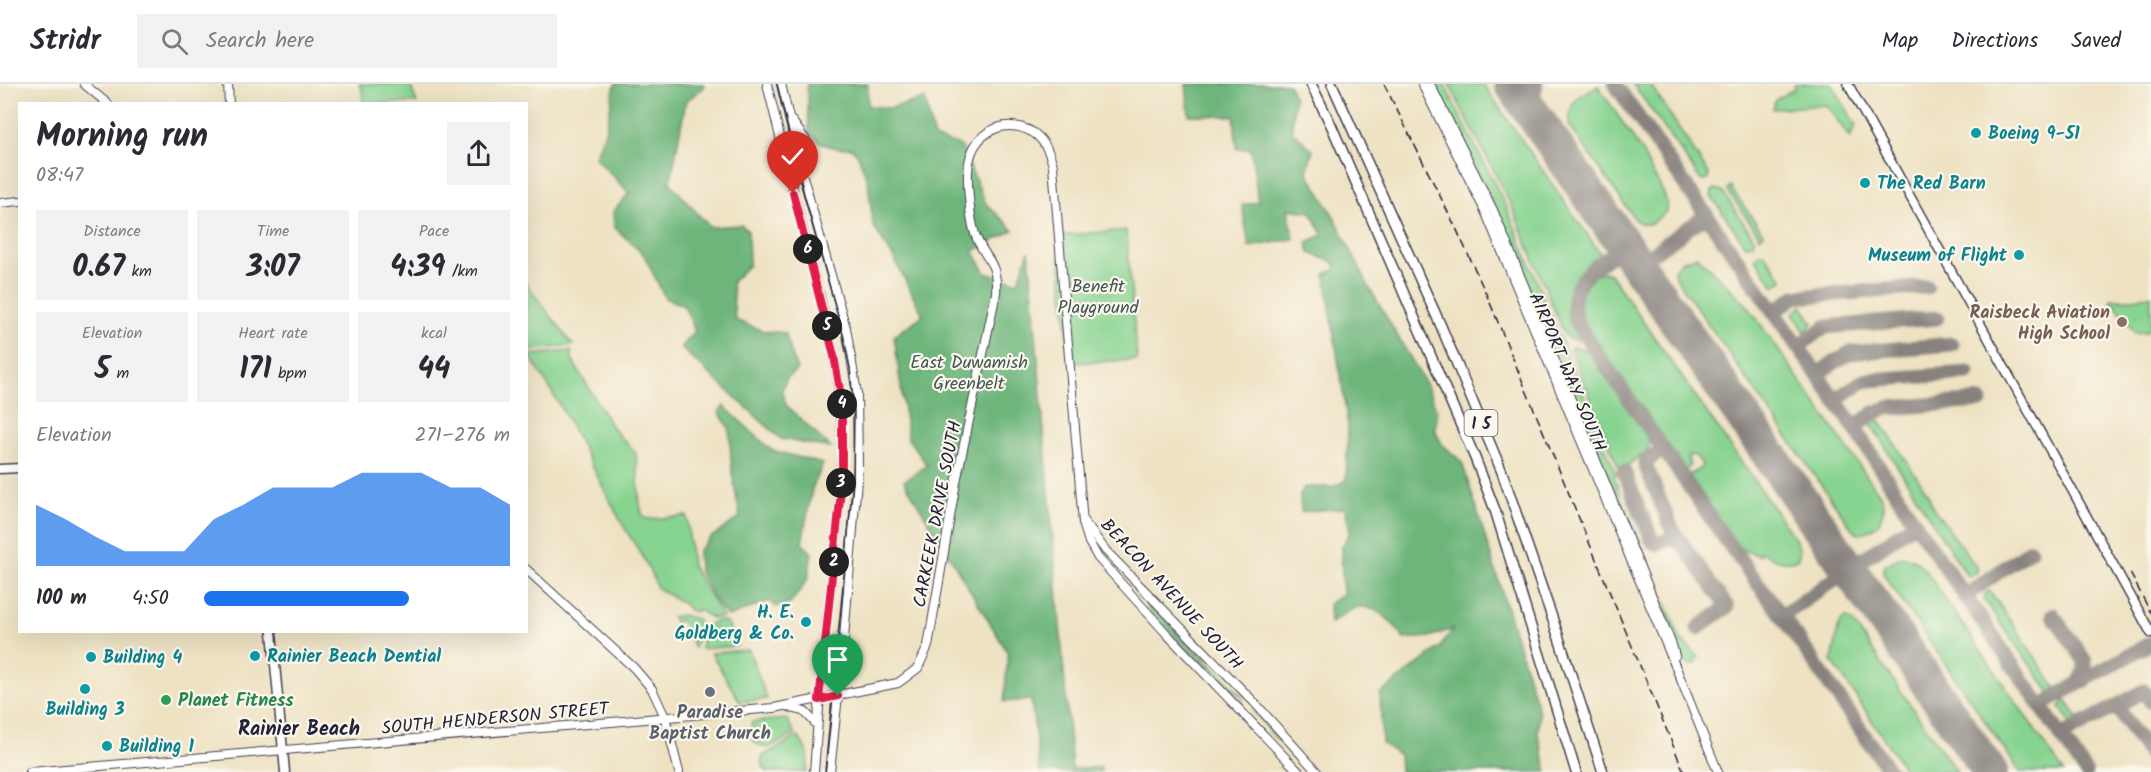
<!DOCTYPE html>
<meta charset="utf-8">
<style>
body{margin:0;font-family:Kalam,sans-serif;background:#f2f2f3;color:#2b2b33;height:100vh;display:flex;flex-direction:column;font-size:22px;white-space:nowrap}
*{box-sizing:border-box;margin:0}
p{font-size:20px;color:#7c7c81}
.icon{flex:none;width:33px;height:33px;fill:none;stroke:currentColor;stroke-width:2;stroke-linecap:round;stroke-linejoin:round}
.map{position:relative;flex:1;overflow:hidden}
.details{position:absolute;left:18px;top:18px;width:510px;height:531px;display:flex;flex-direction:column;background:#fff;border-radius:0px;box-shadow:0 6px 24px #0002}
.details>*{flex:none}
.pin{position:absolute;display:grid;place-items:center;width:51px;height:51px;color:#fff;margin:-62px -26px;border-radius:50% 50% 50% 0;rotate:-45deg;box-shadow:0 0 6px #0007}
.pin .icon{rotate:45deg}
.km{position:absolute;width:30px;height:30px;margin:-15px;border-radius:50%;background:#222;color:#fff;font-size:16px;line-height:30px;text-align:center}
.round{display:grid;place-items:center;flex:none;width:63px;height:63px;border-radius:0px;background:#f2f2f3}
.summary{display:flex;align-items:center;justify-content:space-between;height:102px;padding:0 18px}
h1{font-size:33px;font-weight:700;line-height:45px}
.figures{display:grid;grid-template-columns:repeat(3,1fr);gap:9px;height:102px;padding:6px 18px}
.figures div{display:grid;align-content:center;border-radius:0px;background:#f2f2f3;text-align:center}
.figures b{font-size:30px;font-weight:700}
.figures small{font-size:16px;font-weight:400}
.figures p{font-size:16px}
.chart{height:168px;padding:12px 18px}
.chart p{display:flex;justify-content:space-between}
.chart svg{width:100%;height:108px;margin-top:6px;fill:#1a73e8;opacity:.7}
ul{padding:0 18px;list-style:none;font-size:20px}
li{display:grid;grid-template-columns:96px 72px 1fr;align-items:center;height:45px}
li i{height:15px;border-radius:8px;background:#1a73e8}
header{display:flex;align-items:center;gap:36px;box-sizing:border-box;height:84px;padding:0 30px;background:#fff;border-bottom:2px solid #e1e1e2}
header strong{font-size:28px}
nav{display:flex;gap:33px;margin-inline-start:auto;font-size:21px}
.search{width:420px;height:54px;background:#f2f2f3;display:flex;align-items:center;gap:15px;box-sizing:border-box;padding:0 21px;border-radius:0px;color:#7c7c81;font-size:22px}
.map>svg:first-child{display:block}
</style>
<header>
<strong>Stridr</strong>
<div class="search"><svg class="icon" aria-label="search" viewBox="0 0 24 24"><circle cx="10" cy="10" r="6"/><path d="M15 15l6 6"/></svg>Search here</div>
<nav><a>Map</a><a>Directions</a><a>Saved</a></nav>
</header>
<div class="map">
<svg width="2151" height="688" viewBox="0 0 2151 688">
<rect width="100%" height="100%" fill="#fbf7ec"/>
<filter id="ink" filterUnits="userSpaceOnUse"><feTurbulence type="fractalNoise" baseFrequency=".0167" numOctaves="2"/><feDisplacementMap in="SourceGraphic" scale="12" xChannelSelector="R" yChannelSelector="G"/><feConvolveMatrix kernelMatrix="1 2 1 2 8 2 1 2 1" color-interpolation-filters="sRGB"/></filter>
<filter id="wash" filterUnits="userSpaceOnUse"><feTurbulence type="fractalNoise" baseFrequency=".008" numOctaves="4" result="noise"/><feDisplacementMap in="SourceGraphic" scale="24" xChannelSelector="R" yChannelSelector="G"/><feGaussianBlur stdDeviation="1.35" result="paint"/><feColorMatrix in="noise" values="0 0 0 0 0 0 0 0 0 0 0 0 0 0 0 0 0 1.4 0 .05"/><feComposite in="paint" operator="in"/></filter>
<g filter="url(#wash)">
<rect width="100%" height="100%" fill="#eee2c3"/>
<g fill="#87d390" stroke="#547a66" stroke-width="1.5">
<polygon points="359,0 410,0 417,19 363,19 362,5"/>
<polygon points="1435,0 1444,0 1506,122 1616,390 1614,393 1622,416 1681,556 1698,572 1698,576 1695,580 1689,581 1683,577 1670,539 1504,143"/>
<path d="M1449,0H1483L1602,172C1578,187 1563,210 1573,240C1575,246 1579,251 1580,256L1570,255L1565,252L1512,123Z"/>
<polygon points="1633,0 1650,0 1709,90 1708,95 1701,97 1682,69 1683,67 1681,68"/>
<polygon points="1794,0 1832,0 1856,41 1850,54 1826,21 1773,25 1775,16 1794,5"/>
<path d="M1598,2L1643,69C1648,88 1670,108 1666,128L1651,140H1643L1636,137L1569,41C1570,15 1576,13 1598,2Z"/>
<polygon points="1730,103 1764,150 1760,153 1727,106"/>
<polygon points="1715,105 1722,107 1754,154 1753,160 1745,161 1711,112 1712,107"/>
<polygon points="1126,146 1137,276 1070,279 1058,152"/>
<polygon points="1760,169 1765,170 1783,196 1774,202 1756,176 1756,173"/>
<path d="M1697,172L1747,221L1880,411C1890,429 1876,451 1855,449L1685,207L1675,192L1674,186L1681,178Z"/>
<path d="M1603,188L1610,190L1795,455C1813,487 1772,478 1763,468H1760V471C1750,469 1743,467 1735,462L1687,392L1701,384L1702,380L1696,372L1691,371L1688,374L1690,382L1683,387L1583,242C1573,220 1580,196 1603,188Z"/>
<polygon points="526,198 536,213 573,261 527,267"/>
<polygon points="2151,211 2151,247 2135,249 2115,220 2111,219 2111,215 2135,215"/>
<polygon points="1802,222 1813,239 1805,248 1793,229"/>
<polygon points="1573,263 1589,267 1650,354 1648,366 1620,387 1570,265"/>
<path d="M571,267L572,276L613,345L636,369L640,422L643,432L648,435L687,432L692,482L723,533L712,534L697,525L696,528L689,526L684,520L657,504C649,479 633,459 620,436C591,380 564,324 529,271Z"/>
<path d="M1874,336L1880,337L1927,408L1934,425L1978,485L1976,490L1968,492C1933,442 1903,390 1870,339Z"/>
<polygon points="1903,472 1913,475 1923,483 2064,688 2020,688 1886,494 1883,489 1885,481"/>
<polygon points="1990,507 2056,604 2050,609 1984,516 1985,510"/>
<polygon points="1148,520 1161,531 1181,556 1195,568 1216,594 1243,619 1238,621 1147,524"/>
<polygon points="1162,530 1245,615 1215,590 1201,571 1176,548"/>
<polygon points="682,531 698,535 699,547 694,564 681,536 675,539 672,533"/>
<polygon points="1845,533 1852,537 1957,688 1906,688 1832,577 1839,539"/>
<polygon points="716,537 727,538 737,562 701,565 705,542"/>
<polygon points="749,566 767,615 740,618 711,569"/>
<polygon points="2065,615 2078,634 2084,631 2085,634 2071,640 2060,623"/>
<polygon points="1253,626 1257,627 1313,688 1307,688 1297,673 1271,650"/>
<path d="M787,635L795,650L768,664C753,661 748,653 752,638Z"/>
<polygon points="798,652 808,669 807,688 767,688 761,678 763,672"/>
</g>
<g fill="#6db57a" stroke="#486c5a" stroke-width="1.5">
<polygon points="615,0 704,0 703,4 686,17 670,99 710,143 742,141 748,147 749,181 732,198 735,236 764,247 785,249 797,286 787,294 782,306 786,321 831,364 781,355 681,264 695,247 684,222 665,214 644,171 614,143 613,128 629,109 595,73 606,45"/>
<path d="M807,0H868V22L890,24L925,15L934,54L961,62L986,120L1014,146L973,167L986,189L1018,198L1029,167L1072,685L1101,683V688H1040L1031,616L1004,618L1008,569L904,397L927,381L908,355L894,252L923,231L893,173L873,142L868,98L858,71L851,64C831,65 823,62 809,49Z"/>
<path d="M1186,0H1289L1294,14L1292,47L1313,66L1307,87L1335,134L1370,205L1427,302L1437,327L1435,346L1442,360L1462,378L1539,628L1538,650L1547,688H1400L1399,671L1382,659L1380,610L1441,562L1453,545L1429,553L1404,555C1395,541 1379,522 1359,523C1350,524 1338,535 1330,539L1329,519L1343,511L1341,465L1350,447L1345,424L1301,428L1300,412L1304,403H1333L1346,396L1348,342L1325,190L1335,186V179L1309,169L1307,158L1323,151L1311,128L1288,125L1294,155L1249,163L1242,121L1258,118L1251,65H1237L1234,32L1189,31Z"/>
<polygon points="724,322 771,366 823,380 812,405 802,459 812,469 808,495 790,520 776,523 769,517 728,533 715,517 699,487 698,467 710,454 740,433 732,388 729,344 719,328"/>
</g>
<g fill="none" stroke-linecap="round" stroke-linejoin="round">
<g stroke="#88827f" stroke-width="15">
<polyline points="1536,0 1532,21 1538,37"/>
<polyline points="1615,0 1854,343 1915,439 2086,688"/>
<path d="M1625,163C1594,183 1563,197 1577,240L1728,459L1782,532L1890,688"/>
<polyline points="1637,180 1707,131"/>
<polyline points="1773,228 1795,213 1927,203"/>
<polyline points="1797,263 1825,243 1937,234"/>
<polyline points="1817,290 1849,269 1952,260"/>
<polyline points="1835,316 1860,299 1868,296 1968,289"/>
<polyline points="1854,343 1874,329 1887,324 1981,317"/>
<polyline points="1663,365 1646,377 1646,383 1672,445 1727,523 1698,544"/>
<polyline points="1624,388 1653,458 1658,460 1669,455 1680,457"/>
<polyline points="1965,512 2030,466"/>
<polyline points="2053,531 2085,577 2085,588 2078,600"/>
<polyline points="1782,532 1915,439"/>
<polyline points="2116,622 2151,673"/>
<polyline points="2041,623 2056,612 2151,559"/>
<polyline points="2061,652 2144,607 2151,618"/>
</g>
<polyline stroke="#88827f" stroke-width="36" points="1512,0 1990,688"/>
</g>
</g>
<g filter="url(#ink)">
<g fill="none" stroke-linecap="round" stroke-linejoin="round">
<g stroke="#413f4f" stroke-width="10">
<g id="secondary">
<polyline points="84,0 108,20"/>
<polyline points="228,0 229,20"/>
<path d="M767,0L834,272C850,360 838,440 828,528C822,581 818,634 814,688"/>
<polyline points="781,0 802,89 846,244 857,309 858,384 844,554 830,688"/>
<polyline points="1422,0 1485,127 1679,591 1718,688"/>
<polyline points="1430,0 1493,126 1672,561 1675,572"/>
<polyline points="792,37 810,62"/>
<polyline points="0,119 20,117"/>
<polyline points="1085,439 1106,467 1254,618 1317,688"/>
<polyline points="526,485 634,584 652,605 665,633 679,688"/>
<polyline points="789,623 805,628 817,641"/>
<path d="M30,688L774,624L898,599L918,584L928,562L956,398L996,209C998,175 984,176 975,150C971,138 970,126 969,114C966,86 966,56 997,44C1009,40 1021,42 1032,48C1044,55 1050,69 1053,82L1083,439L1089,458L1098,474L1166,549L1299,688"/>
</g>
</g>
<g stroke="#413f4f" stroke-width="11">
<g id="primary">
<polyline points="1848,0 2151,549"/>
<polyline points="0,385 20,384"/>
<polyline points="272,548 285,688"/>
</g>
</g>
<g stroke="#413f4f" stroke-width="12">
<g id="highway">
<polyline points="1311,0 1332,43 1475,374 1495,426 1576,688"/>
<polyline points="1332,0 1441,242 1502,388 1554,539 1603,688"/>
</g>
</g>
<use href="#secondary" stroke="#fff" stroke-width="8"/>
<use href="#primary" stroke="#fff" stroke-width="8"/>
<use href="#highway" stroke="#fff" stroke-width="9"/>
<g stroke="#22223b" stroke-width="1.5">
<polyline points="777,0 804,110 844,254 850,284 854,328 853,398 825,688"/>
<polyline points="823,207 842,292 846,331"/>
</g>
<g stroke="#22223b" stroke-width="1.5" stroke-dasharray="9 4.5" stroke-linecap="butt">
<polyline points="1384,0 1456,144 1488,214 1684,688"/>
<polyline points="2130,489 2151,529"/>
</g>
</g>
</g>
<g fill="none" stroke-linecap="round" stroke-linejoin="round" filter="url(#ink)">
<g stroke="#fff" stroke-width="12">
<polyline id="route" points="793,109 834,272 842,318 842,397 819,616 838,612"/>
</g>
<use href="#route" stroke="#e11d48" stroke-width="8"/>
</g>
<g fill="#0f9aa8" stroke="#fbf7ec" stroke-width="2">
<circle cx="1976" cy="49" r="6"/>
<circle cx="1865" cy="99" r="6"/>
<circle cx="2019" cy="171" r="6"/>
<circle cx="806" cy="538" r="6"/>
<circle cx="255" cy="572" r="6"/>
<circle cx="91" cy="573" r="6"/>
<circle cx="85" cy="605" r="6"/>
<circle cx="107" cy="662" r="6"/>
</g>
<circle fill="#8d6e63" stroke="#fbf7ec" stroke-width="2" cx="2122" cy="238" r="6"/>
<circle fill="#6b7280" stroke="#fbf7ec" stroke-width="2" cx="710" cy="608" r="6"/>
<circle fill="#2e9e5b" stroke="#fbf7ec" stroke-width="2" cx="166" cy="616" r="6"/>
<g text-anchor="middle" stroke-width="4.5" stroke-linejoin="round" paint-order="stroke">
<rect fill="#fbf7ec" stroke="#636270" stroke-width="1.5" x="1464.5" y="326" width="33" height="26" rx="4.5"/>
<g font-size="16" font-weight="bold" fill="#22223b">
<text x="1481" y="345">I 5</text>
</g>
<g font-size="18" font-weight="bold" fill="#0d838f" stroke="#fbf7ec" text-anchor="start">
<text x="1988" y="55">Boeing 9-51</text>
<text x="1877" y="105">The Red Barn</text>
<text x="2007" y="177" text-anchor="end">Museum of Flight</text>
<text x="794" y="534" text-anchor="end">H. E.<tspan x="794" dy="21">Goldberg &amp; Co.</tspan></text>
<text x="267" y="578">Rainier Beach Dential</text>
<text x="103" y="579">Building 4</text>
<text x="85" y="631" text-anchor="middle">Building 3</text>
<text x="119" y="668">Building 1</text>
</g>
<g font-size="18" fill="#405754" stroke="#fbf7ec">
<text x="1098" y="208">Benefit<tspan x="1098" dy="21">Playground</tspan></text>
<text x="969" y="284">East Duwamish<tspan x="969" dy="21">Greenbelt</tspan></text>
</g>
<g font-size="18" font-weight="bold" fill="#785e54" stroke="#fbf7ec" text-anchor="end">
<text x="2110" y="234">Raisbeck Aviation<tspan x="2110" dy="21">High School</tspan></text>
</g>
<g font-size="18" fill="#22223b" stroke="#fbf7ec">
<text transform="translate(1568 288) rotate(67)" y="6">AIRPORT WAY SOUTH</text>
<text transform="translate(937 430) rotate(-79)" y="6">CARKEEK DRIVE SOUTH</text>
<text transform="translate(1172 510) rotate(47)" y="6">BEACON AVENUE SOUTH</text>
<text transform="translate(495 634) rotate(-5)" y="6">SOUTH HENDERSON STREET</text>
</g>
<g font-size="18" font-weight="bold" fill="#27864d" stroke="#fbf7ec" text-anchor="start">
<text x="178" y="622">Planet Fitness</text>
</g>
<g font-size="18" font-weight="bold" fill="#5b616d" stroke="#fbf7ec">
<text x="710" y="634">Paradise<tspan x="710" dy="21">Baptist Church</tspan></text>
</g>
<g font-size="20" font-weight="bold" fill="#22223b" stroke="#fbf7ec">
<text x="299" y="651">Rainier Beach</text>
</g>
</g>
</svg>
<div class="pin" style="left:838px;top:612px;background:#1e9e55"><svg class="icon" aria-label="arrive" viewBox="0 0 24 24"><path d="M6 21V4h12l-3 4 3 4H6"/></svg></div>
<div class="pin" style="left:793px;top:109px;background:#d93025"><svg class="icon" aria-label="check" viewBox="0 0 24 24"><path d="M5 12l5 5 9-10"/></svg></div>
<b class="km" style="left:834px;top:478px">2</b>
<b class="km" style="left:841px;top:399px">3</b>
<b class="km" style="left:842px;top:320px">4</b>
<b class="km" style="left:827px;top:242px">5</b>
<b class="km" style="left:808px;top:165px">6</b>
<section class="details">
<div class="summary"><div><h1>Morning run</h1><p>08:47</p></div><a class="round"><svg class="icon" aria-label="share" viewBox="0 0 24 24"><path d="M12 15V3M7 8l5-5 5 5M5 13v7h14v-7"/></svg></a></div>
<div class="figures">
<div><p>Distance</p><b>0.67<small> km</small></b></div>
<div><p>Time</p><b>3:07</b></div>
<div><p>Pace</p><b>4:39<small> /km</small></b></div>
</div>
<div class="figures">
<div><p>Elevation</p><b>5<small> m</small></b></div>
<div><p>Heart rate</p><b>171<small> bpm</small></b></div>
<div><p>kcal</p><b>44</b></div>
</div>
<div class="chart"><p><span>Elevation</span>271–276 m</p>
<svg viewBox="0 0 160 44" preserveAspectRatio="none"><path d="M0 44V19L10 25L20 32L30 38L40 38L50 38L60 25L70 19L80 12L90 12L100 12L110 6L120 6L130 6L140 12L150 12L160 19V44z"/></svg>
</div>
<ul>
<li><b>100 m</b>4:50<i style="width:67%"></i></li>
</ul>
</section>
</div>
